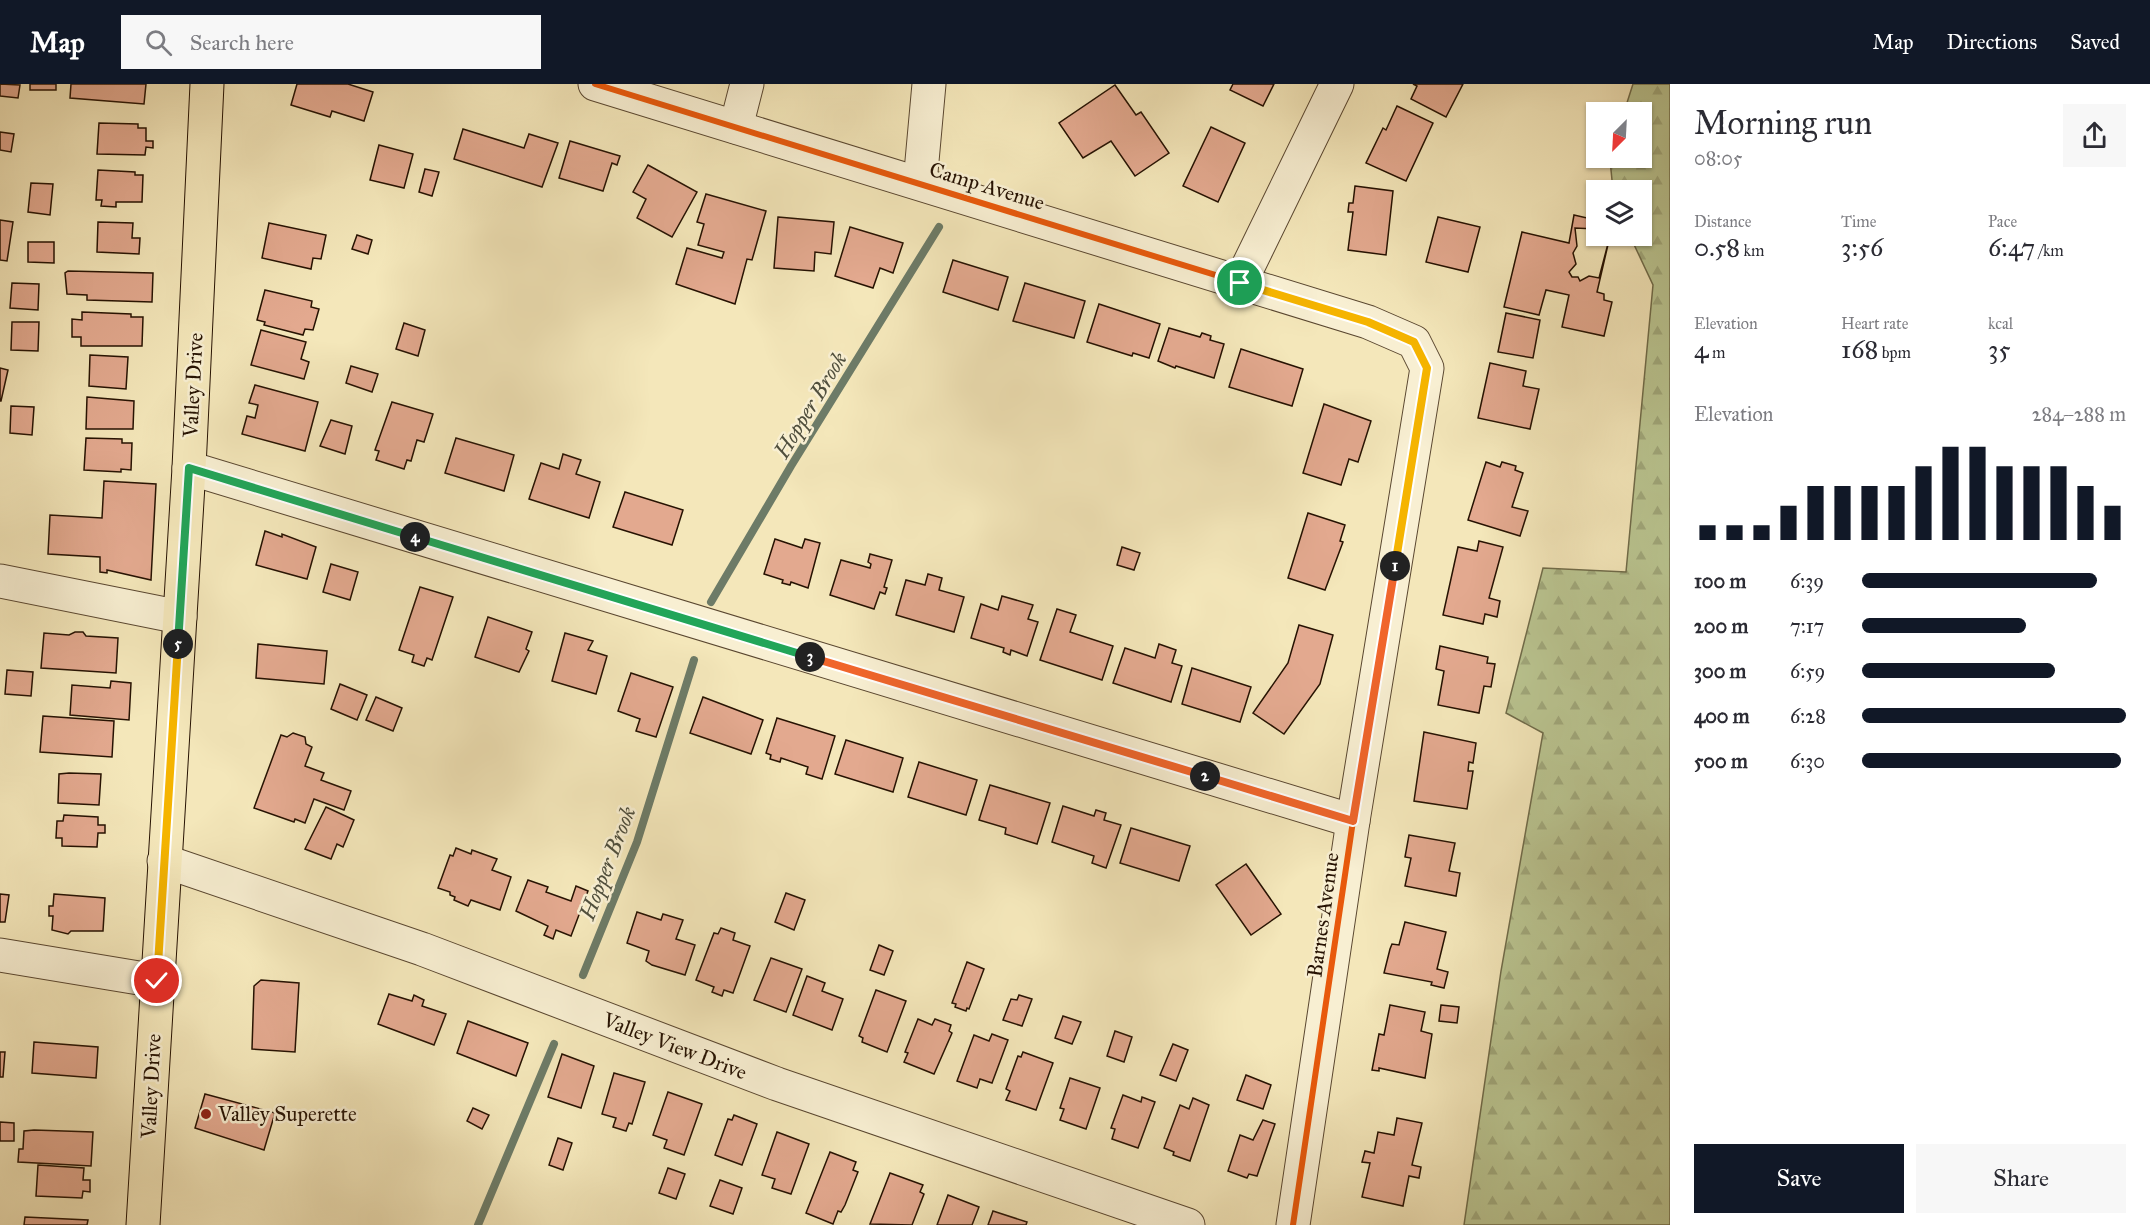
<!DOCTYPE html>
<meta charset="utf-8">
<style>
body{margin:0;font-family:"IM FELL Great Primer",serif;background:#f7f7f7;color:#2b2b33;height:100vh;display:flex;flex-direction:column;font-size:22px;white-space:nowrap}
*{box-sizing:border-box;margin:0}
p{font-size:20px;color:#7c7c81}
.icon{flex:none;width:33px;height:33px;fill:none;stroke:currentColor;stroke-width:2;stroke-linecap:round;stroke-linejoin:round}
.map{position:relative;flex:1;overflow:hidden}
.panel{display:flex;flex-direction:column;background:#fff;width:480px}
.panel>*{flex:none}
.needle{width:39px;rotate:204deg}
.buttons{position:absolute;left:1586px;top:18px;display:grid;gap:12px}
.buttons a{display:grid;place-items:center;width:66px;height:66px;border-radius:0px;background:#fff;box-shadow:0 2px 4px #0004;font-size:30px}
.pin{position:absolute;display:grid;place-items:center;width:51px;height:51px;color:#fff;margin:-26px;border:3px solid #fff;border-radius:50%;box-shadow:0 2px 6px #0007}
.km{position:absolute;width:30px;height:30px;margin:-15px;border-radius:50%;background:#222;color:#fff;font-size:16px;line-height:30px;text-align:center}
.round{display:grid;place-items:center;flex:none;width:63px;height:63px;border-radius:0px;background:#f7f7f7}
.headline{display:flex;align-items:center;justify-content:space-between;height:102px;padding:0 24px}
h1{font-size:33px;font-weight:600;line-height:45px}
.figures{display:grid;grid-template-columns:repeat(3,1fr);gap:9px;height:102px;padding:6px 24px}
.figures div{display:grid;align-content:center}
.figures b{font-size:26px;font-weight:600}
.figures small{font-size:16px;font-weight:400}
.figures p{font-size:16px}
.chart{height:168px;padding:12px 24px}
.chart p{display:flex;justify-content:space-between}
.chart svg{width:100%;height:108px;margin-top:6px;stroke:#111827;stroke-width:6}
.primary-button{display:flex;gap:12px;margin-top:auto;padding:12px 24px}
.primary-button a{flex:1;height:69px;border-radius:0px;background:#111827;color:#fff;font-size:24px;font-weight:600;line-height:69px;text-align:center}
.primary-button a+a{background:#f7f7f7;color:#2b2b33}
ul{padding:0 24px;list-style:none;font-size:20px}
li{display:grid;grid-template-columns:96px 72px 1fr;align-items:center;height:45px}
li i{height:15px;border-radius:8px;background:#111827}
header{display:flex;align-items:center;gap:36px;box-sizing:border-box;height:84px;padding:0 30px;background:#111827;color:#fff}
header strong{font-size:28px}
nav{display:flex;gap:33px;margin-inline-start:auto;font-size:21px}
.search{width:420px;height:54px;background:#f7f7f7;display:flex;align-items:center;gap:15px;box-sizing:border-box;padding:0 21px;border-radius:0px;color:#7c7c81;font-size:22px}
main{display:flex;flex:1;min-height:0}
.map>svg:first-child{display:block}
</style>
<header>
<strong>Map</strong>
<div class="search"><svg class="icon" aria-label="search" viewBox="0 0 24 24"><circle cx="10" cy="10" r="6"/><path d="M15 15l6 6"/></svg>Search here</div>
<nav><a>Map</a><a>Directions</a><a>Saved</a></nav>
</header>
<main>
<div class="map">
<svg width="1670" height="1141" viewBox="0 0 1670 1141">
<defs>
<pattern id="forest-firs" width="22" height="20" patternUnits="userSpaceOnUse" patternTransform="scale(1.5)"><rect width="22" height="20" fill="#bac591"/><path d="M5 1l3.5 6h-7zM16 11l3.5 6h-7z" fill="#a0a87b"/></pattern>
</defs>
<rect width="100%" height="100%" fill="#f4e7ba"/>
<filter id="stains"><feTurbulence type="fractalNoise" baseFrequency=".00333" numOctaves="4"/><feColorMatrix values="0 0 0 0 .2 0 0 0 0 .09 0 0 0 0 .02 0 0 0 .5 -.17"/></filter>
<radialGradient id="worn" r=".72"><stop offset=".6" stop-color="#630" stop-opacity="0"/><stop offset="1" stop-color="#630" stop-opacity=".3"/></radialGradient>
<polygon fill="url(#forest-firs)" stroke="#706c4a" stroke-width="1.5" points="1633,0 1670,0 1670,1141 1464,1141 1501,887 1543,649 1506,629 1543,484 1626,488 1653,201 1630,152 1641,152 1641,106 1613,106 1610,76 1611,74 1641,74 1641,28 1624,28"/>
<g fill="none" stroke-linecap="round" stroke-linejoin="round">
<g stroke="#6d7b67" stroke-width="8">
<polyline points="711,518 791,382 939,143"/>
<polyline points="583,891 637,758 694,576"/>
<polyline points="478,1141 554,960"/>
</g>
</g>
<g fill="#e3a98f" stroke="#261202" stroke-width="1.5">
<polygon points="0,0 20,1 18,14 0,12"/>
<rect x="30" y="0" width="26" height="6"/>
<polygon points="71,0 146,0 144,20 70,14"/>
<polygon points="297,0 348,0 373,8 364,37 332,27 330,33 291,21"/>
<polygon points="1233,0 1274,0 1263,22 1230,6"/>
<polygon points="1413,0 1463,0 1446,33 1411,15 1417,2"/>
<polygon points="1115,1 1136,31 1141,28 1169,69 1135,92 1111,57 1083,74 1059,39"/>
<polygon points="1397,22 1433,39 1406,97 1366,79 1383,44 1386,46"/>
<polygon points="99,39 138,40 138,44 146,44 146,57 153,57 153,64 146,63 145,71 97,70"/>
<polygon points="1211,43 1245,59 1218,118 1183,102"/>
<polygon points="463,45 524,64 529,50 558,59 542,103 454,75"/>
<polygon points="0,48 14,50 11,68 0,66"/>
<polygon points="570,57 620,72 617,81 612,79 603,107 559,94"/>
<polygon points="379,61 413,70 404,104 370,96"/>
<polygon points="648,81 697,108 672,153 637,134 646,115 633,108"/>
<polygon points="425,85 439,88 432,112 419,108"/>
<polygon points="98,86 135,88 135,91 143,91 142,118 116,118 116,123 101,122 102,116 96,116"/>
<polygon points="31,99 53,100 50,131 28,128"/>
<polygon points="1355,102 1393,107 1386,171 1348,166 1353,128 1348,128 1349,119 1353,119"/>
<polygon points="706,110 766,127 752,176 747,175 735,220 676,200 687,164 722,174 724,168 698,161 704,140 697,138"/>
<polygon points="1574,131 1596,136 1596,145 1575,144 1577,162 1573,169 1576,180 1569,188 1572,193 1578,193 1580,197 1589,192 1599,194 1610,152 1597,208 1604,210 1604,216 1612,218 1604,252 1562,243 1569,211 1546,206 1539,231 1504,223 1522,148 1569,159"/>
<polygon points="778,133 834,138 831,170 815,168 814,187 774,184"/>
<polygon points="1438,133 1480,143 1468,188 1426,178"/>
<polygon points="0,136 13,138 7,177 0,176"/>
<polygon points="98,138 133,139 132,154 140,154 139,170 97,168"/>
<polygon points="269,139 326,151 321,175 313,174 311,185 262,174"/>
<polygon points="850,143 903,159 893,189 880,184 873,204 835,192"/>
<polygon points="357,151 372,156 368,170 352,165"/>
<polygon points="28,158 54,158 54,179 28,178"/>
<polygon points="953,176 1008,193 998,226 943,208"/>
<polygon points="68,187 153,189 152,218 87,216 87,211 67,210 65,189"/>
<polygon points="12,199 39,200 38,226 10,224"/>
<polygon points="1025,199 1085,217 1074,254 1013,237"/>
<polygon points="265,206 312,217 311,223 319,225 313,246 305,245 303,251 264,241 265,238 257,236"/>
<polygon points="1099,220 1160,240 1149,274 1133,269 1132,272 1087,258"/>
<polygon points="82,228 131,230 131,233 143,233 142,262 81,262 81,253 72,253 72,235 82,236"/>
<polygon points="1506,229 1540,236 1533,274 1498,268"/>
<polygon points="12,238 39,238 38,267 11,266"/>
<polygon points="404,239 425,246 418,272 396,265"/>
<polygon points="1169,244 1200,253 1202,249 1211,252 1210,256 1224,260 1214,294 1176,282 1175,284 1158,277"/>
<polygon points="261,246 306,258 301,275 309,278 304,295 251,281"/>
<polygon points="1241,265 1303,285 1292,322 1229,303"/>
<polygon points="90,271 128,273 126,305 89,302"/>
<polygon points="1490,279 1526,287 1523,302 1539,305 1530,345 1478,334"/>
<polygon points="351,282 378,290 372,308 346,299"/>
<polygon points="0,284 8,286 1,317 0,317"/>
<polygon points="255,301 318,318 305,367 242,350 247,332 255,334 258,321 249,319"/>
<polygon points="87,313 134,317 133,345 86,345"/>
<polygon points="392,318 433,330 424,358 417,356 411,377 407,376 404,385 376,376 379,367 375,366"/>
<polygon points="1324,320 1371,337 1358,378 1349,375 1341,401 1303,389"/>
<polygon points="11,322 34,323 32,351 10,349"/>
<polygon points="331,336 352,342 345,370 320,362"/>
<polygon points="86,354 122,355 122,359 132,359 131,386 121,385 121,388 84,386"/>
<polygon points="456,354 514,371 504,407 445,389"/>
<polygon points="563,370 581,376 576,390 600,398 589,434 529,415 541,379 559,385"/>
<polygon points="1486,378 1500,383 1502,378 1516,382 1515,386 1523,389 1512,423 1528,427 1520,452 1468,436"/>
<polygon points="104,397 156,400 151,496 107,486 107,489 100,488 100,473 48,470 50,431 102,434"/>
<polygon points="625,408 683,426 672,461 613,443"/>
<polygon points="1308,429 1345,441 1340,457 1343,458 1325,506 1288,494"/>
<polygon points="265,447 282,453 282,450 316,463 307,495 256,481"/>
<polygon points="775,455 802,464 805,455 820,459 808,504 791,498 790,501 782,499 783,496 764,490"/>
<polygon points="1479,457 1503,463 1489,514 1500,517 1497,533 1485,530 1483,540 1443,531 1458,463 1477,467"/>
<polygon points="1122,463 1140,469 1134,486 1117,481"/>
<polygon points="870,470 892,476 884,503 887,504 885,510 880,508 874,525 830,511 841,476 870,484 871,480 868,478"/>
<polygon points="331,480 358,488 350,516 323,508"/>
<polygon points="928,490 942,494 939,506 964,513 954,548 896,531 906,496 925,501"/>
<polygon points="420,503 453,513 432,576 427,574 424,582 412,578 414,571 399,566"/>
<polygon points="1002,512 1033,521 1028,535 1038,538 1027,572 1011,566 1010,571 1003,568 1004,564 971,554 981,520 998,526"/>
<polygon points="1057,525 1076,531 1070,548 1113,562 1102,596 1040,576"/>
<polygon points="488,533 532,548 526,565 529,567 519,588 475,573"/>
<polygon points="1299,541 1333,551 1320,600 1284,650 1253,629 1288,579"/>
<polygon points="75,548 83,548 86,552 118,554 116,589 41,584 44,549 69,551"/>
<polygon points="565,549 593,557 588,566 607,572 596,610 552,597"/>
<polygon points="258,560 327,567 324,600 256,594"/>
<polygon points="1159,560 1176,566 1172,579 1182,582 1171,618 1113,599 1125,564 1155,574"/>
<polygon points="1440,562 1488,573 1487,579 1495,580 1491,603 1484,602 1479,629 1438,621 1444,587 1436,585"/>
<polygon points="1192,584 1251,603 1240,638 1182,620"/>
<polygon points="7,586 33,588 31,612 5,610"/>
<polygon points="631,589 673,603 656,653 636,647 640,635 618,627"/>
<polygon points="111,597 131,599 129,636 70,631 72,601 110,604"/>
<polygon points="340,600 367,611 357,636 331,625"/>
<polygon points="376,613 402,624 393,647 366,636"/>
<polygon points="703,613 763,636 751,670 690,649"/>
<polygon points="43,632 114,637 112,673 40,668"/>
<polygon points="777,634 835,652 822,695 806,690 808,683 781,674 780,678 770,675 771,671 766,669"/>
<polygon points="1424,648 1476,659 1473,679 1469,678 1468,687 1473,687 1467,725 1414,717"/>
<polygon points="293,649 305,653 306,660 312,663 305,682 324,689 321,696 351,707 344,726 314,715 305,739 295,735 294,738 254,724 281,651 287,653"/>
<polygon points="846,656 903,674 893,708 835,690"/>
<polygon points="919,678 977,696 966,731 908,713"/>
<polygon points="69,689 101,690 99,721 58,719 59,690"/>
<polygon points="990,701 1050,719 1037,760 1005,750 1006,744 979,736"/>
<polygon points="1063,722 1094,732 1096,726 1106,729 1104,736 1121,741 1106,784 1092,779 1094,772 1052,758"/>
<polygon points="326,723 354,736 343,763 337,760 331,775 305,765"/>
<polygon points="64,731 98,733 98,741 105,741 105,749 98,749 97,763 62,762 62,754 56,754 57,737 63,737"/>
<polygon points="1131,744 1190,762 1179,797 1120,779"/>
<polygon points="1409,751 1455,759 1449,787 1460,789 1456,812 1405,802 1411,774 1405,773"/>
<polygon points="456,764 471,770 472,766 497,775 492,786 511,793 500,826 471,816 468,822 454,816 455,813 450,811 450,808 438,804 450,771 453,772"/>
<polygon points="1246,780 1281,830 1251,851 1216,801"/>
<polygon points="528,796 548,803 546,808 571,817 576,802 588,807 571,852 556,846 553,855 544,851 548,842 516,827"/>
<polygon points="786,809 805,816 794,846 775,838"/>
<polygon points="0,810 9,811 5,838 0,838"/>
<polygon points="54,810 105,814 103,847 71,847 68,850 52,846 53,832 49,832 49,822 53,822"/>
<polygon points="637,828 661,836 663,830 683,836 676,855 695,861 685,891 652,881 646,877 649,867 627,859"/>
<polygon points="1405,838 1446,848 1437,885 1448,888 1444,904 1431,901 1432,898 1384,889 1390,865 1392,860 1399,861"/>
<polygon points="721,844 735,849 733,856 750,862 733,909 724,906 722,912 712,908 714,903 696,896 714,849 718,850"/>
<polygon points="879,861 893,867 884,891 870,886"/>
<polygon points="771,874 802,885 786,928 754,916"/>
<polygon points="967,878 984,885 969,925 967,924 966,927 955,923 956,920 952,919"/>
<polygon points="807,892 825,899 822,907 843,915 832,946 793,931"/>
<polygon points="261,896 299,899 295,968 252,965 254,902"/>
<polygon points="876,906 906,917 887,968 862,958 863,954 859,952"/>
<polygon points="389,910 412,917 414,911 424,916 422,922 446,930 434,961 378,940"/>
<polygon points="1019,911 1032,915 1022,942 1003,936 1011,915 1017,916"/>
<polygon points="1390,921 1425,928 1421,947 1432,950 1425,994 1379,984 1379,987 1372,986 1379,950 1384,951"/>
<polygon points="1441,921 1459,923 1457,939 1439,937"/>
<polygon points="1063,932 1081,938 1072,960 1055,954"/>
<polygon points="918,935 932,941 935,935 951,941 949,947 952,949 934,990 904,978 908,969 905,968"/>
<polygon points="468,937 528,959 516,992 457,969"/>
<polygon points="1115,947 1132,953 1124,978 1107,972"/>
<polygon points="992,950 1008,956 992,999 980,995 977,1004 957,997 974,951 989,957"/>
<polygon points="34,958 98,963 96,994 32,989"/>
<polygon points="1173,960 1188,966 1176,997 1160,991"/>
<polygon points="0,968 5,968 3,993 0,993"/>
<polygon points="1023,968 1053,979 1036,1026 1006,1016 1010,1007 1006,1005 1018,972 1021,973"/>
<polygon points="562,970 594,982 581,1024 548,1013"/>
<polygon points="614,989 645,998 632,1040 629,1039 626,1047 613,1043 616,1034 602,1030"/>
<polygon points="1246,991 1271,1001 1263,1025 1237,1016"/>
<polygon points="1070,994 1100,1004 1086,1045 1060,1036 1064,1025 1060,1024"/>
<polygon points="668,1008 702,1020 684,1071 664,1064 667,1056 653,1051"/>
<polygon points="205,1010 275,1029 264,1066 195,1044"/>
<polygon points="1123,1011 1141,1018 1142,1013 1155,1018 1138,1064 1112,1055 1115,1045 1111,1044"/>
<polygon points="1193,1014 1209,1021 1190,1077 1173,1071 1174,1068 1164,1064 1180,1021 1189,1025"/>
<polygon points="473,1024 489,1031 482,1045 467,1037"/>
<polygon points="734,1031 757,1040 742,1081 715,1071 728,1035 732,1036"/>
<polygon points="1397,1034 1422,1039 1412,1081 1421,1083 1419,1094 1409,1092 1403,1122 1362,1113 1370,1079 1362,1078 1365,1067 1374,1069 1378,1048 1394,1051"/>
<polygon points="1263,1036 1275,1040 1257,1092 1249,1090 1247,1094 1228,1087 1240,1051 1253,1056"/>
<polygon points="0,1038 14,1039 14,1057 0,1057"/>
<polygon points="34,1046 93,1048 91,1082 18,1078 19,1065 23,1065 24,1047"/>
<polygon points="777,1048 809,1060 791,1110 772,1104 775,1095 762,1091"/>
<polygon points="558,1054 572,1059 563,1086 549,1081"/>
<polygon points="830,1068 856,1078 853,1086 858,1088 845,1121 841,1128 838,1127 833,1140 806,1129"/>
<polygon points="38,1081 84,1084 83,1096 90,1096 90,1108 83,1107 82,1114 36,1112"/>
<polygon points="668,1084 685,1090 676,1115 659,1109"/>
<polygon points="890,1089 923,1101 920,1108 924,1110 912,1141 870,1140"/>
<polygon points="720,1096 742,1104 733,1130 710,1122"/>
<polygon points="948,1111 979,1123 972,1141 937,1141"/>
<polygon points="993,1127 1027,1138 1026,1141 988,1141"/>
<polygon points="25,1133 88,1136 87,1141 24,1141"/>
</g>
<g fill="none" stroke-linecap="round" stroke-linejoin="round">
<g stroke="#5a4730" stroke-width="35">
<g id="minor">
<polyline points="595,0 1368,238 1414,258 1427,284 1353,737 1293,1141"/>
<polyline points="736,43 747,0"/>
<polyline points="920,99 929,0"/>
<polyline points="1240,199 1337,0"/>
<polyline points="189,384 1353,737"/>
<polyline points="0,497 180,533"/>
<polyline points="164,777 422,865 777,1000 1188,1141"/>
<polyline points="0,871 157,897"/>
</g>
</g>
<g stroke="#261202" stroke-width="35">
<polyline id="major" points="143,1141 189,384 207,0"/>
</g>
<use href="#minor" stroke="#f8efd2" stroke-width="33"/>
<use href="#major" stroke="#f4e7ba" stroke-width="33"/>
<g stroke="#f8efd2" stroke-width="10">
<g id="cycleway">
<polyline points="595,0 1368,238 1414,258 1427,284 1353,737 1293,1141"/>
<polyline points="189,384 1353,737"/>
</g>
</g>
<use href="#cycleway" stroke="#e8590c" stroke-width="6"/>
</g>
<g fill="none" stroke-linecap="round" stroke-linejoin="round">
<g stroke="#fff" stroke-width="12">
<polyline id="split-1" points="1240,199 1368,238 1414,258 1427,284 1395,482"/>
</g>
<g stroke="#fff" stroke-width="12">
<polyline id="split-2" points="1205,692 1353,737 1395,482"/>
</g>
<g stroke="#fff" stroke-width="12">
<polyline id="split-3" points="810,573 1205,692"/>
</g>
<g stroke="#fff" stroke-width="12">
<polyline id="split-4" points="415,453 810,573"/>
</g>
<g stroke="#fff" stroke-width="12">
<polyline id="split-5" points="178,560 189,384 415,453"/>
</g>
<g stroke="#fff" stroke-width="12">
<polyline id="split-6" points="157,897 178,560"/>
</g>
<use href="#split-1" stroke="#f5b400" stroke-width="8"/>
<use href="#split-2" stroke="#f0652b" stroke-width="8"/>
<use href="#split-3" stroke="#f0652b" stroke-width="8"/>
<use href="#split-4" stroke="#22a559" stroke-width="8"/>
<use href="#split-5" stroke="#22a559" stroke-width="8"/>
<use href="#split-6" stroke="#f5b400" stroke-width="8"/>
</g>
<circle fill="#8f2418" stroke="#f8efd2" stroke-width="2" cx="206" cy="1030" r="6"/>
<g text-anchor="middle" stroke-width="5" stroke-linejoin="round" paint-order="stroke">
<g font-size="21" fill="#261202" stroke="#f8efd2">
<text transform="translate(987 102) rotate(17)" y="7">Camp Avenue</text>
<text transform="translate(193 301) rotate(-87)" y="7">Valley Drive</text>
<text transform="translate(1323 831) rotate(-82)" y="7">Barnes Avenue</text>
<text transform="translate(675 962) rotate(21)" y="7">Valley View Drive</text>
<text transform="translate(151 1002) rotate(-87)" y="7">Valley Drive</text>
</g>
<g font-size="21" fill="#261202" stroke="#f8efd2" text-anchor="start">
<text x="218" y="1037">Valley Superette</text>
</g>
<g font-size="22" font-style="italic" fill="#504f3d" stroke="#f8efd2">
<text transform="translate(810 321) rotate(-59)" y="8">Hopper Brook</text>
<text transform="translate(607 779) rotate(-69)" y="8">Hopper Brook</text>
</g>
</g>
<rect width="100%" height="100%" filter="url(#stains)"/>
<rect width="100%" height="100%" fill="url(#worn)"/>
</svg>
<div class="buttons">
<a><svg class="needle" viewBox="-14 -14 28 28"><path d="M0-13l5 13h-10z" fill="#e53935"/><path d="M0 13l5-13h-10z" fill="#7c7c81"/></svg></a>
<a><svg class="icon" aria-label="layers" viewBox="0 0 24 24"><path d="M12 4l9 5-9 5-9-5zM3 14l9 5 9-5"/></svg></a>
</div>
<div class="pin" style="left:1240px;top:199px;background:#1e9e55"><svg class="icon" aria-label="arrive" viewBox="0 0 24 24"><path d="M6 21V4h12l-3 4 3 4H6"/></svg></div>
<div class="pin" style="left:157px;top:897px;background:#d93025"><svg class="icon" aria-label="check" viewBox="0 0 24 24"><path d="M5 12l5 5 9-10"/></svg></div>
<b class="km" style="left:1395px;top:482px">1</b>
<b class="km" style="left:1205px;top:692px">2</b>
<b class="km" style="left:810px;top:573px">3</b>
<b class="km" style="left:415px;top:453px">4</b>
<b class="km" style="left:178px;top:560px">5</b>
</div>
<section class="panel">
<div class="headline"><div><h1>Morning run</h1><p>08:05</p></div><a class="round"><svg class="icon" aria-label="share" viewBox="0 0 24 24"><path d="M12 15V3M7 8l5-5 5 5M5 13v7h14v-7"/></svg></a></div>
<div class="figures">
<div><p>Distance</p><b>0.58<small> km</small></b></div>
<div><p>Time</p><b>3:56</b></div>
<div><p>Pace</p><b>6:47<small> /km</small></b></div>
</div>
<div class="figures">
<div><p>Elevation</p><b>4<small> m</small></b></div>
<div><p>Heart rate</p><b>168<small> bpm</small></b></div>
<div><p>kcal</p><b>35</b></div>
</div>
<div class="chart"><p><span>Elevation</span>284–288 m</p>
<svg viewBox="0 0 160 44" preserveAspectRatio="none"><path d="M5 44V38M15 44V38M25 44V38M35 44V30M45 44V22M55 44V22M65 44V22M75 44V22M85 44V14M95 44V6M105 44V6M115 44V14M125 44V14M135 44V14M145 44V22M155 44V30"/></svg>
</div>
<ul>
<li><b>100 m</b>6:39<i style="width:89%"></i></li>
<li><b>200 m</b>7:17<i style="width:62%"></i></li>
<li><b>300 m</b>6:59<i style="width:73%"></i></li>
<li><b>400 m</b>6:28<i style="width:100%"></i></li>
<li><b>500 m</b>6:30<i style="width:98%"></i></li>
</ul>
<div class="primary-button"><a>Save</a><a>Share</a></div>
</section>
</main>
